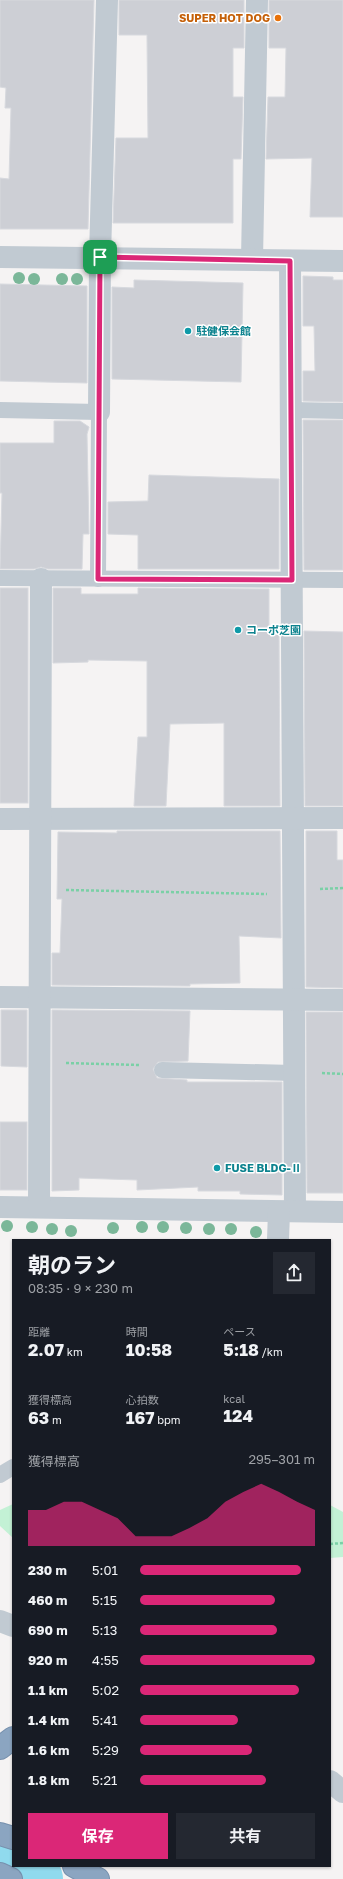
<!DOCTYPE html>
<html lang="ja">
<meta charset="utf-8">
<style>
body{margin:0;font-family:"Golos Text","Noto Sans JP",sans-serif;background:#242831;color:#f1f3f6;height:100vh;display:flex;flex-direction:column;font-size:15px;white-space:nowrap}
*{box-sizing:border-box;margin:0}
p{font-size:13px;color:#9ea1a6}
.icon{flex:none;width:22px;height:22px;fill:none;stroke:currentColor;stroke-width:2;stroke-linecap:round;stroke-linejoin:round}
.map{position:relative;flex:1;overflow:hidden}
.panel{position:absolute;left:12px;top:1239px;width:319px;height:628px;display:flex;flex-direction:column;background:#171b24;border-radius:0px;box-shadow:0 1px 3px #0004}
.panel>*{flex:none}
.pin{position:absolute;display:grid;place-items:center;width:34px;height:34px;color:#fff;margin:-17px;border-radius:8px;box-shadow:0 2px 6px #0006}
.round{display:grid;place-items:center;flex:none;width:42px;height:42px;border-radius:0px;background:#242831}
.headline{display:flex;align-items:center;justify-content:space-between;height:68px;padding:0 16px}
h1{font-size:22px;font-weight:700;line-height:30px}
.figures{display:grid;grid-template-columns:repeat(3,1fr);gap:6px;height:68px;padding:4px 16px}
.figures div{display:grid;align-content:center}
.figures b{font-size:17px;font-weight:700}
.figures small{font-size:11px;font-weight:400}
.figures p{font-size:11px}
.chart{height:112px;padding:8px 16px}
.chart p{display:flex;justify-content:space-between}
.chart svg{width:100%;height:72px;margin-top:4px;fill:#db2777;opacity:.7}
.button{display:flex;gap:8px;margin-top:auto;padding:8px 16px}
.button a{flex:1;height:46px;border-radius:0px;background:#db2777;color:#fff;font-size:16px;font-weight:700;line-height:46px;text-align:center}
.button a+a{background:#242831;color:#f1f3f6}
ul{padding:0 16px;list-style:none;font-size:13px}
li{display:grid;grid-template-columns:64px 48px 1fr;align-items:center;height:30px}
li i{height:10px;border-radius:5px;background:#db2777}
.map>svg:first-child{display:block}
</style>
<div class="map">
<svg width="343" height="1879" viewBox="0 0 343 1879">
<rect width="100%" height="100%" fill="#f5f3f3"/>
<g fill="#c3f1d5">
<polygon points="13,1504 13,1538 0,1526 0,1510"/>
<polygon points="330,1505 343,1512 343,1557 330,1558"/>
</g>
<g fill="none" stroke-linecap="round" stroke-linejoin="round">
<polyline stroke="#90daee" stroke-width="54" points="0,1861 36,1879"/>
</g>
<g fill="#cdcfd5" stroke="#d7d9de">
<polygon points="0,0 94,0 88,229 0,229 0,178 9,179 11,108 5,108 6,88 0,87"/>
<polygon points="119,0 244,0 244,48 233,48 233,97 243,97 241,159 233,159 233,223 113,223 116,138 148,138 147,35 119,35"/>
<polygon points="269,0 343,0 343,217 310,217 312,158 266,159 268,97 285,97 286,48 269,48"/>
<polygon points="303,276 333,277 333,280 343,280 343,402 303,401 303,371 315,371 314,326 303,326"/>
<polygon points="134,280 243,283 241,382 112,379 112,287 134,288"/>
<polygon points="0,284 87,286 87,383 0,381"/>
<polygon points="303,420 343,420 343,570 304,570"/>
<polygon points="54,421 80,421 89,427 87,434 89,534 83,534 82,569 48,569 41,567 34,569 0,569 2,493 0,493 0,443 54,443"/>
<polygon points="149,475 279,479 279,569 138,569 138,535 108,534 108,502 148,501"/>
<rect x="0" y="588" width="28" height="215"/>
<polygon points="53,588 81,588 81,594 138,594 138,588 269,589 269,631 279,631 280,806 224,806 224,723 170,724 166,806 134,806 138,737 147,737 147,661 88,660 88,662 53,663"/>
<polygon points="304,631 343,632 343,806 305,806"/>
<polygon points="117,831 280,831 281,938 239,936 240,983 190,984 190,986 52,985 52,953 60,953 62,899 57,899 58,832 117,833"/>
<polygon points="306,831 337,831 337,860 343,860 343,988 306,987"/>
<polygon points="1,1010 27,1010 27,1067 1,1066"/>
<polygon points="52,1010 190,1011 188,1061 158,1062 153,1069 157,1078 187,1080 187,1082 282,1082 282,1195 240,1194 240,1191 198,1191 198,1187 137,1190 137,1180 79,1178 79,1190 52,1191"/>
<polygon points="306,1012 343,1012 343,1193 307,1193"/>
<rect x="0" y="1122" width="27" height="68"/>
</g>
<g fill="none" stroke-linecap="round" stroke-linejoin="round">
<g stroke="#7690ad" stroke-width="24">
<g id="motorway">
<polyline points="0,1748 13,1738"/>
<polyline points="0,1834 13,1838"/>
<polyline points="74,1866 98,1879"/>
<polyline points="0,1874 11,1879"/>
</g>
</g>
<g stroke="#7ad0a6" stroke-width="2.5" stroke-dasharray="3 2" stroke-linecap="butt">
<polyline points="320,889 343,888"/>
<polyline points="66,890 267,894"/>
<polyline points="66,1063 139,1065"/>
<polyline points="322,1073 343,1074"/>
<polyline points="330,1544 343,1543"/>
</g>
<g stroke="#c1cad2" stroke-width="16">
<polyline points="0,410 99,412 98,579"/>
<polyline points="291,410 343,411"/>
<polyline points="0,578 343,580"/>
<polyline points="162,1070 294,1073"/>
<polyline points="0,1475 13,1467"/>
</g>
<polyline stroke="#c1cad2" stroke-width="22" points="99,412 100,257"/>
<g stroke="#c1cad2" stroke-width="22">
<polyline points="100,257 107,0"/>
<polyline points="252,259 257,0"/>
<polyline points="290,261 295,1211"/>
<polyline points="0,819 343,818"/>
<polyline points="0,997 343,1000"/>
<polyline points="0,1207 343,1212"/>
<polyline points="39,1207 41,579"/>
<polyline points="278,1240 279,1212"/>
</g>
<g stroke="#c1cad2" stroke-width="22">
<polyline points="0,257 343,261"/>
<polyline points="0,1621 13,1626"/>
<polyline points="330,1781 343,1792"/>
</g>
<use href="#motorway" stroke="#8ba5c1" stroke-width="22"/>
</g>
<g fill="#7bb799">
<circle cx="19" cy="278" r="6"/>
<circle cx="34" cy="279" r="6"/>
<circle cx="62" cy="279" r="6"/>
<circle cx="77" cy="279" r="6"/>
<circle cx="7" cy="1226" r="6"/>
<circle cx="32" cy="1227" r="6"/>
<circle cx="142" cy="1227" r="6"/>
<circle cx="163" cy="1227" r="6"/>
<circle cx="113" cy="1228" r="6"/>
<circle cx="186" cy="1228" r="6"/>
<circle cx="52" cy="1229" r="6"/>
<circle cx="209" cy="1229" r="6"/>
<circle cx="231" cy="1229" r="6"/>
<circle cx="71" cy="1231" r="6"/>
<circle cx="256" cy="1232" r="6"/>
</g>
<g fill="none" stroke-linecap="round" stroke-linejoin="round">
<g stroke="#fff" stroke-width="8">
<polygon id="route" points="100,257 290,261 292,580 98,579"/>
</g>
<use href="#route" stroke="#db2777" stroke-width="5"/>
</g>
<circle fill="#e8710a" stroke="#fff" stroke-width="1.5" cx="278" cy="18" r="4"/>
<g fill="#0f9aa8" stroke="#fff" stroke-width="1.5">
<circle cx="188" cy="331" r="4"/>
<circle cx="238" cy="630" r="4"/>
<circle cx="217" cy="1168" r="4"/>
</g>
<g text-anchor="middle" stroke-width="3" stroke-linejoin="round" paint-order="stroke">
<g font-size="11" font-weight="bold" fill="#c56008" stroke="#fff" text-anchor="end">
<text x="270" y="22">SUPER HOT DOG</text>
</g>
<g font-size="11" font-weight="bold" fill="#0d838f" stroke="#fff" text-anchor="start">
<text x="196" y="335">駐健保会館</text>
<text x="246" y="634">コーポ芝園</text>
<text x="225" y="1172">FUSE BLDG-Ⅱ</text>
</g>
</g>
</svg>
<div class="pin" style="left:100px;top:257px;background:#1e9e55"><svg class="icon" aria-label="arrive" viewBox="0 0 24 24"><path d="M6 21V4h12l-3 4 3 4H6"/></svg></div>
<section class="panel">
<div class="headline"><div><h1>朝のラン</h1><p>08:35 · 9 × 230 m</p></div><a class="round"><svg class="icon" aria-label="share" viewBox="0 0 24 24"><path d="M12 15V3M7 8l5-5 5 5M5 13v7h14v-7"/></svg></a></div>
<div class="figures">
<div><p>距離</p><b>2.07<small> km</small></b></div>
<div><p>時間</p><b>10:58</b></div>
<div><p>ペース</p><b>5:18<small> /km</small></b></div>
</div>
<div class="figures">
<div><p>獲得標高</p><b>63<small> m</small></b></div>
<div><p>心拍数</p><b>167<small> bpm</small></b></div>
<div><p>kcal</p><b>124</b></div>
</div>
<div class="chart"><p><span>獲得標高</span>295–301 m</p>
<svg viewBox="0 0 160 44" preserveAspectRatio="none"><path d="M0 44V22L10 22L20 17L30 17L40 22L50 27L60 38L70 38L80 38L90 33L100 27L110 17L120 11L130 6L140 11L150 17L160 22V44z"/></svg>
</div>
<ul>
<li><b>230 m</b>5:01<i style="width:92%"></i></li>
<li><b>460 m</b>5:15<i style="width:77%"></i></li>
<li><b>690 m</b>5:13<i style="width:78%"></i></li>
<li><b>920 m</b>4:55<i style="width:100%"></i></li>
<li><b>1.1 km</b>5:02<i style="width:91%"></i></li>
<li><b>1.4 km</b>5:41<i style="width:56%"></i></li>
<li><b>1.6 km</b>5:29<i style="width:64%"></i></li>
<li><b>1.8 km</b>5:21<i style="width:72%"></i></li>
</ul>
<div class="button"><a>保存</a><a>共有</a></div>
</section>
</div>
